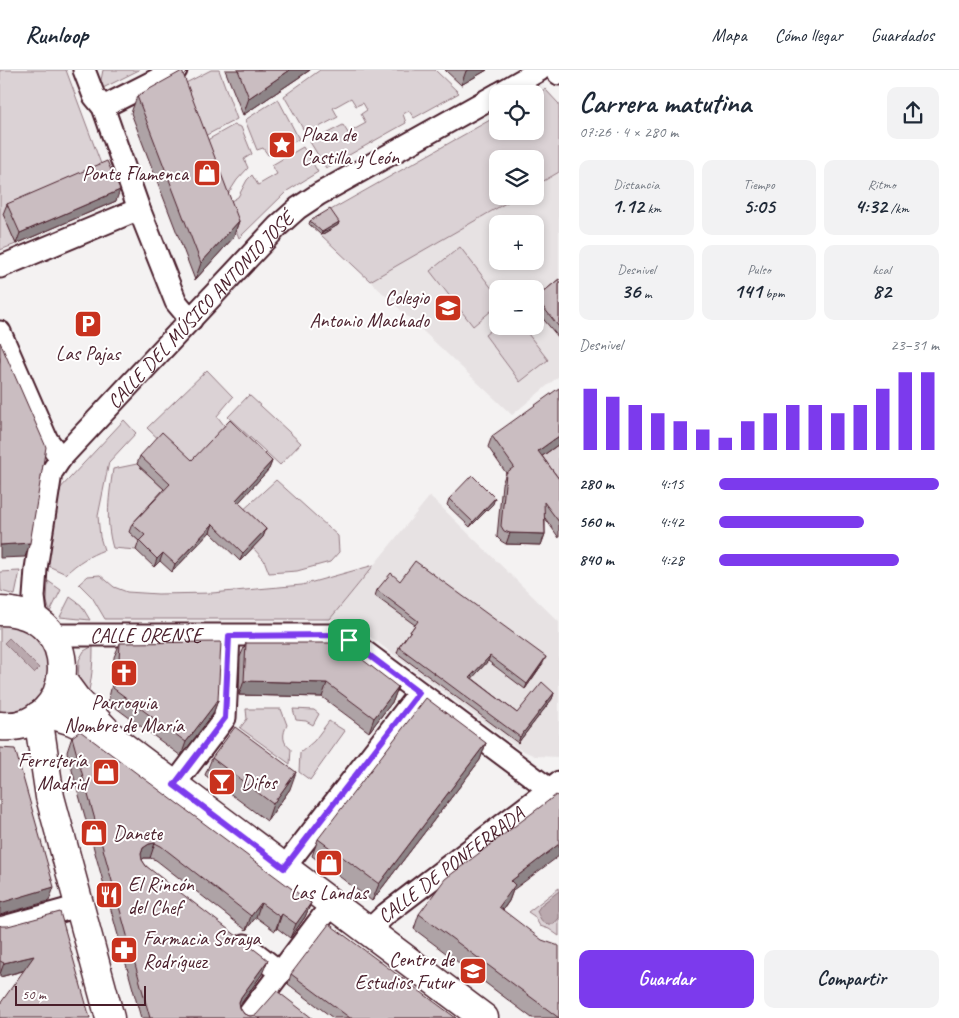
<!DOCTYPE html>
<html lang="es">
<meta charset="utf-8">
<style>
body{margin:0;font-family:Caveat,sans-serif;background:#f2f2f3;color:#1f2937;height:100vh;display:flex;flex-direction:column;font-size:19px;white-space:nowrap}
*{box-sizing:border-box;margin:0}
p{font-size:16px;color:#747a83}
.icon{flex:none;width:28px;height:28px;fill:none;stroke:currentColor;stroke-width:2;stroke-linecap:round;stroke-linejoin:round}
.map{position:relative;flex:1;overflow:hidden}
.sheet{display:flex;flex-direction:column;background:#fff;width:400px}
.sheet>*{flex:none}
.controls{position:absolute;left:489px;top:15px;display:grid;gap:10px}
.controls a{display:grid;place-items:center;width:55px;height:55px;border-radius:10px;background:#fff;box-shadow:0 2px 8px #0003;font-size:25px}
.scale{position:absolute;left:15px;bottom:12px;width:131px;box-sizing:border-box;padding-left:5px;border:2px solid #4a1f2b;border-top:0;font-size:14px;line-height:18px;white-space:nowrap;color:#4a1f2b;-webkit-text-stroke:4px #fff;paint-order:stroke}
.pin{position:absolute;display:grid;place-items:center;width:42px;height:42px;color:#fff;margin:-21px;border-radius:10px;box-shadow:0 2px 8px #0006}
.round{display:grid;place-items:center;flex:none;width:52px;height:52px;border-radius:10px;background:#f2f2f3}
.summary{display:flex;align-items:center;justify-content:space-between;height:85px;padding:0 20px}
h1{font-size:28px;font-weight:700;line-height:38px}
.stats{display:grid;grid-template-columns:repeat(3,1fr);gap:8px;height:85px;padding:5px 20px}
.stats div{display:grid;align-content:center;border-radius:10px;background:#f2f2f3;text-align:center}
.stats b{font-size:21px;font-weight:700}
.stats small{font-size:14px;font-weight:400}
.stats p{font-size:14px}
.chart{height:140px;padding:10px 20px}
.chart p{display:flex;justify-content:space-between}
.chart svg{width:100%;height:90px;margin-top:5px;stroke:#7c3aed;stroke-width:6}
.action{display:flex;gap:10px;margin-top:auto;padding:10px 20px}
.action a{flex:1;height:58px;border-radius:10px;background:#7c3aed;color:#fff;font-size:20px;font-weight:700;line-height:58px;text-align:center}
.action a+a{background:#f2f2f3;color:#1f2937}
ul{padding:0 20px;list-style:none;font-size:16px}
li{display:grid;grid-template-columns:80px 60px 1fr;align-items:center;height:38px}
li i{height:12px;border-radius:6px;background:#7c3aed}
header{display:flex;align-items:center;gap:30px;box-sizing:border-box;height:70px;padding:0 25px;background:#fff;border-bottom:1px solid #e0e1e3}
header strong{font-size:24px}
nav{display:flex;gap:28px;margin-inline-start:auto;font-size:18px}
main{display:flex;flex:1;min-height:0}
.map>svg:first-child{display:block}
</style>
<header>
<strong>Runloop</strong>
<nav><a>Mapa</a><a>Cómo llegar</a><a>Guardados</a></nav>
</header>
<main>
<div class="map">
<svg width="559" height="948" viewBox="0 0 559 948">
<rect width="100%" height="100%" fill="#f4f2f2"/>
<filter id="ink" filterUnits="userSpaceOnUse"><feTurbulence type="fractalNoise" baseFrequency=".02" numOctaves="2"/><feDisplacementMap in="SourceGraphic" scale="10" xChannelSelector="R" yChannelSelector="G"/><feConvolveMatrix kernelMatrix="1 2 1 2 8 2 1 2 1" color-interpolation-filters="sRGB"/></filter>
<g filter="url(#ink)">
<g fill="#e7e2e3" fill-rule="evenodd">
<path d="M559,102V306L512,345L370,211L518,126H535V116ZM498,154H535V191H498ZM498,219H535V256H498Z"/>
<polygon points="430,426 559,552 559,687 535,686 519,679 356,556 342,550 330,549"/>
</g>
<g fill="#dbd2d5" stroke="#927880">
<polygon points="0,0 66,0 104,102 3,144 16,174 0,180"/>
<polygon points="103,0 139,0 99,20"/>
<polygon points="211,0 219,0 237,49 201,68 180,16"/>
<polygon points="320,0 435,0 459,23 414,48 409,41 403,44 406,53 326,98 310,72 343,55 348,63 366,53 361,44 367,40 363,33 356,36 351,28 333,38 338,47 306,64 284,26"/>
<polygon points="545,19 559,34 559,102 535,116 535,89 498,89 498,126 518,126 370,211 321,165 337,155 329,141 497,46 498,61 535,61 535,25"/>
<polygon points="278,29 299,69 268,85 263,78 257,80 245,50"/>
<polygon points="234,55 241,57 252,84 244,89 248,98 237,110 228,124 202,73"/>
<polygon points="303,77 318,102 287,121 239,168 226,134 238,127 247,110 252,105 258,115 277,104 272,95"/>
<polygon points="460,177 497,225 497,236 473,256 430,201"/>
<polygon points="497,255 498,256 522,256 548,290 520,312 485,265"/>
<polygon points="207,300 233,327 217,346 227,359 189,398 147,358"/>
<polygon points="249,325 301,373 280,395 228,347"/>
<path d="M124,350L136,363L109,392L98,446L100,467L104,480C89,486 78,492 66,504L44,494L56,423Z"/>
<polygon points="559,374 559,425 522,401"/>
<path d="M137,394L167,422L129,462L142,474L136,480L113,478C105,451 109,426 113,399Z"/>
<polygon points="276,410 338,466 339,482 330,492 297,501 269,503 264,490 253,478 239,444"/>
<polygon points="374,495 330,549 105,549 92,527 79,514 88,506 100,505 114,517 127,522 158,524 212,523 302,515"/>
<polygon points="20,501 15,525 1,521 0,502"/>
<polygon points="48,511 61,520 50,542 47,532"/>
<polygon points="70,527 81,535 90,550 60,547"/>
<polygon points="0,554 29,561 40,570 47,583 51,597 44,624 22,643 0,645"/>
<path d="M93,576C93,595 92,610 87,628L78,611L79,590L84,581Z"/>
<path d="M246,639H281L287,655C282,664 282,673 291,679L290,694L240,658L247,649Z"/>
<polygon points="293,639 314,640 319,644 313,655 306,651 296,650"/>
<polygon points="329,651 345,661 310,710 299,702 300,683 314,671"/>
<polygon points="559,818 559,866 549,859 540,856 534,846 528,842"/>
</g>
<g fill="#baa9ae" stroke="#8d727a">
<polygon points="9,568 39,598 34,603 4,573"/>
<path d="M559,821V848L554,854C543,855 541,851 537,841L541,835Z"/>
</g>
<g fill="none" stroke-linecap="round" stroke-linejoin="round">
<g stroke="#4a1f2b" stroke-width="25">
<g id="minor">
<polyline points="84,0 94,26 103,37 139,139 176,232 191,250"/>
<polyline points="555,0 559,4"/>
<polyline points="498,24 540,0"/>
<polyline points="103,37 176,0"/>
<polyline points="0,197 139,139"/>
<polyline points="0,262 47,370 61,388"/>
<path id="s1" d="M37,551L34,527L36,499L51,403L61,388L278,156L298,138L319,124L498,24"/>
<path id="s2" d="M52,565H336L349,570L549,719"/>
<polyline points="174,715 225,648 229,566"/>
<polyline points="284,798 419,623"/>
<polyline points="0,858 79,836"/>
<path id="s3" d="M368,861L386,844L559,712"/>
<polyline points="245,875 281,903"/>
<polyline points="246,948 332,834"/>
</g>
</g>
<g stroke="#4a1f2b" stroke-width="31">
<g id="major">
<path d="M0,541C88,542 77,663 0,656"/>
<polyline points="62,610 76,629 117,672 484,948"/>
<polyline points="44,642 72,651 104,666"/>
<polyline points="38,646 50,727 110,948"/>
</g>
</g>
<use href="#minor" stroke="#fff" stroke-width="21"/>
<use href="#major" stroke="#fff" stroke-width="28"/>
</g>
<g fill="#aea3a6" stroke="#4a1f2b">
<polygon points="225,0 310,0 243,45"/>
<polygon points="445,0 487,0 461,15"/>
<polygon points="137,26 239,151 233,168 195,210 131,43"/>
<polygon points="116,131 16,174 3,144 7,134"/>
<polygon points="310,151 339,152 338,155 321,165 309,154"/>
<polygon points="559,209 559,268 535,239 536,228"/>
<polygon points="492,366 559,374 542,386 559,409 559,468 545,448 545,464 541,475 506,474 501,471 497,467 502,414 506,403 488,377"/>
<polygon points="140,386 192,390 272,391 269,399 238,433 266,459 263,467 240,491 210,462 172,502 160,491 154,497 136,480 139,471 129,462 132,454 164,419 137,394"/>
<polygon points="449,429 493,434 470,457 447,435"/>
<polygon points="400,511 543,593 525,619 488,591 472,608 517,643 554,623 552,629 518,673 397,583 399,577 415,555 375,526 377,520"/>
<polygon points="120,573 218,630 213,644 181,686 108,632 114,605 114,587"/>
<polygon points="246,573 398,617 393,631 369,662 322,627 239,625 240,587"/>
<polygon points="72,667 311,833 305,847 290,868 277,858 275,861 256,847 246,860 156,790 150,788 144,788 142,790 146,796 262,904 239,936 240,938 244,944 250,946 312,948 141,948 67,682"/>
<polygon points="486,673 480,690 372,831 312,786 318,769"/>
<polygon points="212,688 290,719 267,751 205,705"/>
<polygon points="513,820 509,831 503,840 559,948 532,948 414,859 419,844"/>
<polygon points="0,855 23,901 0,907"/>
<polygon points="291,904 456,948 333,948 288,914"/>
</g>
<g fill="#8d8487" stroke="#4a1f2b">
<polygon points="290,0 310,0 243,45 249,28"/>
<polygon points="469,0 487,0 461,15 466,1"/>
<polygon points="120,120 116,131 16,174 20,163"/>
<polygon points="239,151 233,168 195,210 201,193"/>
<polygon points="339,152 338,155 321,165 322,162"/>
<polygon points="559,366 559,374 534,392 538,381"/>
<polygon points="272,391 269,399 233,439 236,430"/>
<polygon points="495,428 493,434 470,457 473,452"/>
<polygon points="213,454 210,462 172,502 175,494"/>
<polygon points="266,459 263,467 240,491 243,483"/>
<polygon points="510,463 545,464 541,475 506,474"/>
<polygon points="30,473 25,487 0,488 0,475"/>
<polygon points="163,483 160,491 154,497 157,489"/>
<polygon points="490,586 488,591 468,613 470,607"/>
<polygon points="546,587 543,593 525,619 527,614"/>
<polygon points="244,611 327,613 322,627 239,625"/>
<polygon points="398,617 393,631 369,662 374,648"/>
<polygon points="554,623 552,629 518,673 520,667"/>
<polygon points="218,630 213,644 181,686 186,672"/>
<polygon points="486,673 480,690 372,831 379,814"/>
<polygon points="296,702 290,719 267,751 273,734"/>
<polygon points="155,773 150,788 144,788 138,793 143,778 149,774"/>
<polygon points="559,774 559,786 513,820 509,831 493,853 499,837 511,811"/>
<polygon points="54,817 49,831 0,845 0,833 1,832"/>
<polygon points="261,833 256,847 246,860 251,846"/>
<polygon points="311,833 305,847 290,868 296,854"/>
<polygon points="282,844 277,858 275,861 280,847"/>
<polygon points="34,886 29,899 0,907 0,904 4,893"/>
<polygon points="268,890 262,904 236,941 241,927"/>
</g>
<g fill="#cabdc1" stroke="#4a1f2b">
<polygon points="238,0 290,0 249,28"/>
<polygon points="182,1 239,151 201,193 137,26"/>
<polygon points="107,91 120,120 20,163 7,134"/>
<polygon points="330,139 339,152 322,162 310,151"/>
<polygon points="559,209 559,257 536,228"/>
<polygon points="0,272 46,377 30,473 0,475"/>
<polygon points="559,318 559,366 538,381 559,409 559,452 544,432 545,464 510,463 504,461 501,456 506,403 514,397 492,366"/>
<polygon points="230,350 272,391 236,430 266,459 243,483 213,454 175,494 163,483 157,489 139,471 145,465 132,454 170,414 140,386 162,362 192,390"/>
<polygon points="472,405 495,428 473,452 449,429"/>
<polygon points="415,491 546,587 527,614 490,586 470,607 517,643 542,612 554,623 520,667 399,577 418,551 377,520 391,503 400,511"/>
<polygon points="221,572 218,630 186,672 113,618 119,591 120,573"/>
<polygon points="246,573 341,573 398,617 374,648 327,613 244,611"/>
<polygon points="426,628 486,673 379,814 318,769"/>
<polygon points="235,657 296,702 273,734 212,688"/>
<polygon points="80,661 311,833 296,854 282,844 280,847 261,833 251,846 161,776 155,773 149,774 143,778 141,784 142,790 146,796 268,890 241,927 239,932 240,938 244,944 250,946 256,945 277,921 312,948 150,948 72,667"/>
<polygon points="0,678 15,679 54,817 0,833"/>
<polygon points="556,725 559,727 559,774 511,811 515,815 499,837 542,870 559,876 559,948 419,844 445,809"/>
<polygon points="60,842 90,948 0,948 0,934 34,886 4,893 0,891 0,855 1,856 8,856"/>
<polygon points="329,854 456,948 350,948 291,904"/>
</g>
</g>
<g fill="none" stroke-linecap="round" stroke-linejoin="round" filter="url(#ink)">
<g stroke="#fff" stroke-width="10">
<polygon id="route" points="336,565 349,570 419,623 284,798 174,715 225,648 229,566"/>
</g>
<use href="#route" stroke="#7c3aed" stroke-width="6"/>
</g>
<defs>
<g id="sight-square" transform="scale(1.4375)"><rect x="-9" y="-9" width="18" height="18" rx="4" fill="#c8321e" stroke="#fff"/><path d="M0-6L1.8-2.2L6-1.7L2.9 1.2L3.7 5.4L0 3.3L-3.7 5.4L-2.9 1.2L-6-1.7L-1.8-2.2Z" fill="#fff"/></g>
<g id="shop-square" transform="scale(1.4375)"><rect x="-9" y="-9" width="18" height="18" rx="4" fill="#c8321e" stroke="#fff"/><path d="M-5-2.5h2.3a2.7 3.5 0 0 1 5.4 0H5L5.5 6h-11ZM-1.5-2.5h3a1.5 2.3 0 0 0-3 0Z" fill="#fff"/></g>
<g id="school-square" transform="scale(1.4375)"><rect x="-9" y="-9" width="18" height="18" rx="4" fill="#c8321e" stroke="#fff"/><path d="M0-5L7-2L0 1L-7-2ZM-4 1L0 2.5L4 1V4Q0 6-4 4Z" fill="#fff"/></g>
<g id="parking-square" transform="scale(1.4375)"><rect x="-9" y="-9" width="18" height="18" rx="4" fill="#c8321e" stroke="#fff"/><path d="M-3.5-5.5H1a3.5 3.5 0 0 1 0 7H-1V5.5H-3.5ZM-1-3.4V-.6H.8a1.4 1.4 0 0 0 0-2.8Z" fill="#fff"/></g>
<g id="church-square" transform="scale(1.4375)"><rect x="-9" y="-9" width="18" height="18" rx="4" fill="#c8321e" stroke="#fff"/><path d="M-1.2-6h2.4v3.5h3.3v2.4h-3.3V6h-2.4V-.1h-3.3v-2.4h3.3Z" fill="#fff"/></g>
<g id="bar-square" transform="scale(1.4375)"><rect x="-9" y="-9" width="18" height="18" rx="4" fill="#c8321e" stroke="#fff"/><path d="M-6-5H6L.8 .8V4.5H3.5V6h-7V4.5H-.8V.8Z" fill="#fff"/></g>
<g id="restaurant-square" transform="scale(1.4375)"><rect x="-9" y="-9" width="18" height="18" rx="4" fill="#c8321e" stroke="#fff"/><path d="M-5-6h1v4h1v-4h1v4h1v-4h1v5L-1.5 .5V6h-2V.5L-5-1ZM5-6V6H3V1.5H1.5Q1.5-4 5-6Z" fill="#fff"/></g>
<g id="pharmacy-square" transform="scale(1.4375)"><rect x="-9" y="-9" width="18" height="18" rx="4" fill="#c8321e" stroke="#fff"/><path d="M-2-6h4v4h4v4h-4v4h-4v-4h-4v-4h4Z" fill="#fff"/></g>
</defs>
<g fill-rule="evenodd">
<use href="#sight-square" x="282" y="75"/>
<use href="#shop-square" x="207" y="103"/>
<use href="#school-square" x="448" y="238"/>
<use href="#parking-square" x="88" y="254"/>
<use href="#church-square" x="124" y="603"/>
<use href="#shop-square" x="106" y="702"/>
<use href="#bar-square" x="222" y="712"/>
<use href="#shop-square" x="94" y="763"/>
<use href="#shop-square" x="329" y="793"/>
<use href="#restaurant-square" x="109" y="825"/>
<use href="#pharmacy-square" x="124" y="880"/>
<use href="#school-square" x="473" y="901"/>
</g>
<g text-anchor="middle" stroke-width="4" stroke-linejoin="round" paint-order="stroke">
<g font-size="20" fill="#4a1f2b" stroke="#fff" text-anchor="start">
<text x="301" y="71">Plaza de<tspan x="301" dy="23">Castilla y León</tspan></text>
<text x="188" y="110" text-anchor="end">Ponte Flamenca</text>
<text x="429" y="234" text-anchor="end">Colegio<tspan x="429" dy="23">Antonio Machado</tspan></text>
<text x="88" y="290" text-anchor="middle">Las Pajas</text>
<text x="124" y="639" text-anchor="middle">Parroquia<tspan x="124" dy="23">Nombre de María</tspan></text>
<text x="87" y="697" text-anchor="end">Ferretería<tspan x="87" dy="23">Madrid</tspan></text>
<text x="241" y="719">Difos</text>
<text x="113" y="770">Danete</text>
<text x="128" y="821">El Rincón<tspan x="128" dy="23">del Chef</tspan></text>
<text x="329" y="829" text-anchor="middle">Las Landas</text>
<text x="143" y="875">Farmacia Soraya<tspan x="143" dy="23">Rodríguez</tspan></text>
<text x="454" y="896" text-anchor="end">Centro de<tspan x="454" dy="23">Estudios Futur</tspan></text>
</g>
<g font-size="20" fill="#4a1f2b" stroke="#fff">
<text dy="7" stroke="none"><textPath href="#s1" startOffset="371">CALLE DEL MÚSICO ANTONIO JOSÉ</textPath></text>
<text dy="7" stroke="none"><textPath href="#s2" startOffset="94">CALLE ORENSE</textPath></text>
<text dy="7" stroke="none"><textPath href="#s3" startOffset="106">CALLE DE PONFERRADA</textPath></text>
</g>
</g>
</svg>
<div class="controls">
<a><svg class="icon" aria-label="locate" viewBox="0 0 24 24"><circle cx="12" cy="12" r="6"/><path d="M12 2v4M12 18v4M2 12h4M18 12h4"/></svg></a>
<a><svg class="icon" aria-label="layers" viewBox="0 0 24 24"><path d="M12 4l9 5-9 5-9-5zM3 14l9 5 9-5"/></svg></a>
<a>+</a>
<a>−</a>
</div>
<div class="scale">50 m</div>
<div class="pin" style="left:349px;top:570px;background:#1e9e55"><svg class="icon" aria-label="arrive" viewBox="0 0 24 24"><path d="M6 21V4h12l-3 4 3 4H6"/></svg></div>
</div>
<section class="sheet">
<div class="summary"><div><h1>Carrera matutina</h1><p>07:26 · 4 × 280 m</p></div><a class="round"><svg class="icon" aria-label="share" viewBox="0 0 24 24"><path d="M12 15V3M7 8l5-5 5 5M5 13v7h14v-7"/></svg></a></div>
<div class="stats">
<div><p>Distancia</p><b>1.12<small> km</small></b></div>
<div><p>Tiempo</p><b>5:05</b></div>
<div><p>Ritmo</p><b>4:32<small> /km</small></b></div>
</div>
<div class="stats">
<div><p>Desnivel</p><b>36<small> m</small></b></div>
<div><p>Pulso</p><b>141<small> bpm</small></b></div>
<div><p>kcal</p><b>82</b></div>
</div>
<div class="chart"><p><span>Desnivel</span>23–31 m</p>
<svg viewBox="0 0 160 44" preserveAspectRatio="none"><path d="M5 44V14M15 44V18M25 44V22M35 44V26M45 44V30M55 44V34M65 44V38M75 44V30M85 44V26M95 44V22M105 44V22M115 44V26M125 44V22M135 44V14M145 44V6M155 44V6"/></svg>
</div>
<ul>
<li><b>280 m</b>4:15<i style="width:100%"></i></li>
<li><b>560 m</b>4:42<i style="width:66%"></i></li>
<li><b>840 m</b>4:28<i style="width:82%"></i></li>
</ul>
<div class="action"><a>Guardar</a><a>Compartir</a></div>
</section>
</main>
